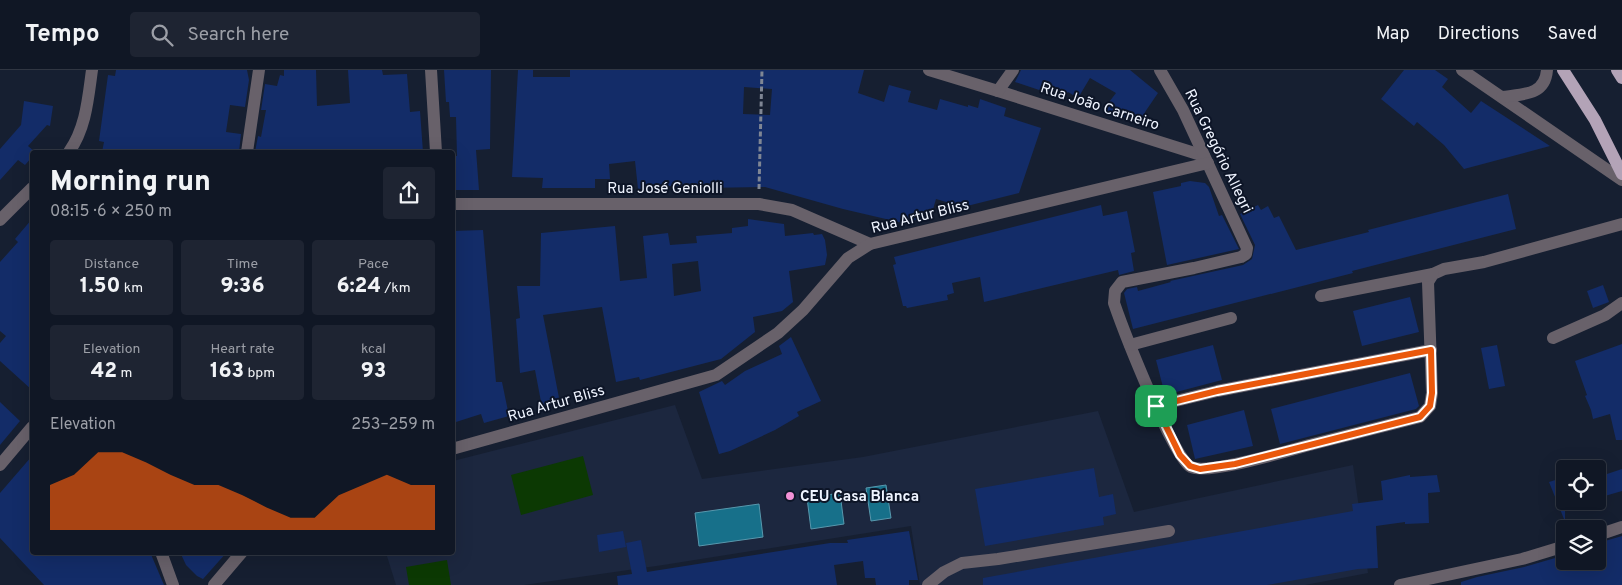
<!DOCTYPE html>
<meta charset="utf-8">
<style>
body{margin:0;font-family:Overpass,sans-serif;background:#1e2432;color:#f1f3f6;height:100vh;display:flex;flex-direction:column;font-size:19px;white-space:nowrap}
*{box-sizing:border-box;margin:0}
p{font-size:16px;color:#9c9fa7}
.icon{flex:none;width:28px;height:28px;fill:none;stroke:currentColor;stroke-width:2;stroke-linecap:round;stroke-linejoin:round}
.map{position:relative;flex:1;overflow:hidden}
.panel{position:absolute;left:30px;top:80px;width:425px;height:405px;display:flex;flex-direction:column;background:#101725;border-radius:5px;box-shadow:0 5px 20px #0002,0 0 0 1px #303642}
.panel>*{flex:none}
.controls{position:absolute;left:1556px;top:390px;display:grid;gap:10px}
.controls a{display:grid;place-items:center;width:50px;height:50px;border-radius:5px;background:#101725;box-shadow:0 5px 20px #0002,0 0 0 1px #303642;font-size:25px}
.pin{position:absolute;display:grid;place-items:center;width:42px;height:42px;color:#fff;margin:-21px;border-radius:10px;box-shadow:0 2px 8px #0006}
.round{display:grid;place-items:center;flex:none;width:52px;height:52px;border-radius:5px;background:#1e2432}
.head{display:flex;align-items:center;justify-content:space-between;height:85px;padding:0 20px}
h1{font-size:28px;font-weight:800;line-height:38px}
.metrics{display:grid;grid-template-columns:repeat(3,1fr);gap:8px;height:85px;padding:5px 20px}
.metrics div{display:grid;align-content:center;border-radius:5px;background:#1e2432;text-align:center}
.metrics b{font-size:21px;font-weight:800}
.metrics small{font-size:14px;font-weight:400}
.metrics p{font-size:14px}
.chart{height:140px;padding:10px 20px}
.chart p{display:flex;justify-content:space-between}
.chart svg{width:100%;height:90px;margin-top:5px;fill:#ea580c;opacity:.7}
header{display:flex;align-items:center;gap:30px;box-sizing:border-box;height:70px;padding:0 25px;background:#101725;border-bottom:1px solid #303642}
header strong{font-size:24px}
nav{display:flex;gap:28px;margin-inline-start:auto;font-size:18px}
.search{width:350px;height:45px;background:#1e2432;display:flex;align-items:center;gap:12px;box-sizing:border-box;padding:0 18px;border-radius:5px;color:#9c9fa7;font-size:19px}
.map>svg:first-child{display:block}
</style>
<header>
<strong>Tempo</strong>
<div class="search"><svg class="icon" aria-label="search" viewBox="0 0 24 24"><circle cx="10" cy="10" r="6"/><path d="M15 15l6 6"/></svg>Search here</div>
<nav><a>Map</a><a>Directions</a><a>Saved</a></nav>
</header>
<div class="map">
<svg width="1622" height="515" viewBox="0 0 1622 515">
<rect width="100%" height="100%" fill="#161f31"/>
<polygon fill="#1c273f" points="675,335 702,409 863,387 1098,341 1134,442 1353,395 1368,503 1305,515 920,515 911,456 663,495 524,515 396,515 386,483 452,482 453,391"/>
<g fill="#0c3903">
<polygon points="583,386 593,425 521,445 511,405"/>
<polygon points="447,490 451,515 409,515 406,497"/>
</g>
<g fill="#17708a" stroke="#5898ad">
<polygon points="886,415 891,448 871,451 866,418"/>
<polygon points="840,423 844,454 811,459 807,428"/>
<polygon points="759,434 763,467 699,476 695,443"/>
</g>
<g fill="#132c68" fill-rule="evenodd">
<polygon points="116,0 247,0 249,10 245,37 230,35 226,62 241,64 239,82 102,82 104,72 99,71 108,5 115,6"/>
<polygon points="284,0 316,0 317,36 350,33 348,0 382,0 383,5 407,4 410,42 420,41 423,82 255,82 258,66 261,67 266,40 261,40 265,14 277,16 280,5 284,6"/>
<polygon points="444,0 491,0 490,79 476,80 479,120 455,120 455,116 453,116 452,86 457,86 456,47 450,47 449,32 446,32"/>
<path d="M518,0H533V7H570V0H864L858,23L884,32L889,15L911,21L908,32L937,40L940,29L968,37V35L978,38L980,29L1006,38L1004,46L1041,58L1019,123L963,137L936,129L931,146L903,153L843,139L765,117L702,118V116H665V119H638L635,91L609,94L610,109H595V118H542L543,108L512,107ZM744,17L772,19L770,45L743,44Z"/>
<polygon points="1021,0 1130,0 1158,23 1145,42 1142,53 1103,40 1116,23 1090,8 1078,28 1068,22 1063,28 1015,12"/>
<polygon points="1404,0 1435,0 1448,9 1442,17 1471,43 1481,31 1550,76 1464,99 1444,75 1417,52 1414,56 1381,29"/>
<polygon points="24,31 53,36 50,56 47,55 28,76 35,82 32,82 32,87 25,95 18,90 0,110 0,79 21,55"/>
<polygon points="1190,111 1205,113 1209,117 1219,146 1222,145 1239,179 1167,195 1153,122 1181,116 1181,113"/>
<polygon points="1508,124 1516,159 1352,201 1353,203 1133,259 1124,223 1127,219 1137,217 1138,221 1171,212 1170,211 1243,195 1252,189 1255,175 1240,144 1258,135 1261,140 1268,136 1274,148 1279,146 1296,180 1369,162 1368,160"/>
<polygon points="1101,135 1103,146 1127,141 1135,182 1131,183 1134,201 1119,205 1118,200 984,232 980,207 952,213 954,223 947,225 948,230 907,238 906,236 903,236 893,195 896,194 894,187"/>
<polygon points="32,149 32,320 0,291 0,273 6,266 0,261 0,192 18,172 15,169"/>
<path d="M748,149L784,154L785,166L813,163L814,165L822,164L825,170L827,185L825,195L789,201L793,232L782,241L753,247L755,262L721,289L640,310L639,307L616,312L602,237L543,245L560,333L542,337L535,300L520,303L516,249L520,248L517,216H540L541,163L615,156L620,211L647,208L643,166L668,163L670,175L697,173L696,166L732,163V158L748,156ZM698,191L701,221L674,226L672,194Z"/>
<polygon points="483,160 496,312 502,312 509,346 484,353 481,344 456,352 452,342 452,161"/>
<polygon points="1603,215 1609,232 1593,238 1587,221"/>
<polygon points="1410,227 1419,262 1362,276 1353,241"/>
<polygon points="791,267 821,331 797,342 799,346 775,360 730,381 719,384 699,322 722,311 725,315 745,301 782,284 779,276"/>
<polygon points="1622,274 1622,370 1616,370 1610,344 1593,349 1591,340 1585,326 1587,325 1575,291"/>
<polygon points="1213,275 1222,310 1165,325 1156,290"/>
<polygon points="1497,275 1505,316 1489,319 1481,278"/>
<polygon points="1410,303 1419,336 1416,339 1280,374 1271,339"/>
<polygon points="0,332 20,351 0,375"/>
<polygon points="1244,340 1253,376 1195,389 1187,355"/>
<polygon points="32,386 32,482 150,482 164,515 44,515 0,468 0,423"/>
<polygon points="1094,398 1099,427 1113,424 1116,444 1103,447 1104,455 985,476 975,419"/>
<polygon points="1622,399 1622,421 1598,428 1598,407"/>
<polygon points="1410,405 1410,407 1437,405 1440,422 1428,423 1429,453 1405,454 1405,452 1376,456 1378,498 1358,499 1267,515 983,515 983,508 1353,441 1352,434 1383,430 1381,411"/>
<polygon points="1565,407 1565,449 1564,449 1549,412"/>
<polygon points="623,461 626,477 599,482 597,465"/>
<polygon points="909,461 918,510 909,510 909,515 876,515 875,508 865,508 863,491 834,495 837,515 618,515 617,506 632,504 626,473 641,470 647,502 830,473 848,473 847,470"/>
<polygon points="1622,466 1622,515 1461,515 1461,512 1477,507 1524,497 1562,486 1563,491 1598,491 1598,473"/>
<polygon points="180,482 227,482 203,509 197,506 186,495"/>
</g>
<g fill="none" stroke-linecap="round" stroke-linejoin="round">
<polyline stroke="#7f8694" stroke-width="3" stroke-dasharray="5 2.5" stroke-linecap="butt" points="759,119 762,0"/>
<g stroke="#68616a" stroke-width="12">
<polyline points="431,0 436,82"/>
<polyline points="929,0 998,21 1204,86"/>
<path d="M1160,0L1183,40L1247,178L1246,184L1241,187L1194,198L1122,212L1115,221L1114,233C1123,259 1173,388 1191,397C1209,405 1291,380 1313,374C1349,365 1384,356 1420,347L1430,336L1432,323L1428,212L1433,204L1444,199L1484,192L1622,154"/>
<polyline points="1462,0 1622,110"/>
<polyline points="998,21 1013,0"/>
<path d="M1502,27C1522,24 1545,26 1547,0"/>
<path d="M69,82C86,58 88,29 92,0"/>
<polyline points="247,82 259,0"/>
<polyline points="452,134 759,134 792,140 870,174"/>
<polyline points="0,150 32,118"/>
<polyline points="1321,226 1433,204"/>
<polyline points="1553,268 1605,245 1622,233"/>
<polyline points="1130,275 1231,248"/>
<polyline points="1155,336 1217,321 1431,280"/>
<polyline points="452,379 716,305 778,263 803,240 848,188 870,174 1208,93"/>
<polyline points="0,395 32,357"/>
<polyline points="1598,465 1622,457"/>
<polyline points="161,482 173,515"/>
<polyline points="214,515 242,482"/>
<polyline points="928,515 944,502 962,493 998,489 1169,461"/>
<polyline points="1400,515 1522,489 1565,476"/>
</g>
<g stroke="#b3a3b7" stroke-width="12">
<polyline points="1563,0 1595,50 1622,104"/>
<polyline points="1617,0 1622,8"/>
</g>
</g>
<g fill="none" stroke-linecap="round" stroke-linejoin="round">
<g stroke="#fff" stroke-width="10">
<polygon id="route" points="1431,280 1432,323 1430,336 1420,347 1235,394 1200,399 1190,396 1180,385 1156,336 1217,321"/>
</g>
<use href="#route" stroke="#ea580c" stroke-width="6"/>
</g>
<circle fill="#f291d6" stroke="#0d1527" stroke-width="2" cx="790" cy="426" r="5"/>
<g text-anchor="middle" stroke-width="4" stroke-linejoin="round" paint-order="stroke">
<g font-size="15" fill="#eff4ff" stroke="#0d1527">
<text transform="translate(1100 36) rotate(18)" y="5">Rua João Carneiro</text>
<text transform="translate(1219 81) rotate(64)" y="5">Rua Gregório Allegri</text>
<text x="665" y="123">Rua José Geniolli</text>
<text transform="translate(920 146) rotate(-14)" y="5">Rua Artur Bliss</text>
<text transform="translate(556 333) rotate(-16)" y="5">Rua Artur Bliss</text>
</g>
<g font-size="15" font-weight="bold" fill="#eff4ff" stroke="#0d1527" text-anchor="start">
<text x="800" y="431">CEU Casa Blanca</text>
</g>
</g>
</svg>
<div class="controls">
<a><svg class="icon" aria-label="locate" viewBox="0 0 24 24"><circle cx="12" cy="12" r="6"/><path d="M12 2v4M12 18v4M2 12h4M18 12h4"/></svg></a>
<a><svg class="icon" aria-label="layers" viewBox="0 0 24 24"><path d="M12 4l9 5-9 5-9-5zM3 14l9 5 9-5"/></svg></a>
</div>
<div class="pin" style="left:1156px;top:336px;background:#1e9e55"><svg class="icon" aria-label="arrive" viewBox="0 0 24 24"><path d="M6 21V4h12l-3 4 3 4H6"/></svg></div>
<section class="panel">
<div class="head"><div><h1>Morning run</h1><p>08:15 · 6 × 250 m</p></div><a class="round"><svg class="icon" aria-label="share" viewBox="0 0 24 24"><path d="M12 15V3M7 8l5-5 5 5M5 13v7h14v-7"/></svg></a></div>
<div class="metrics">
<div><p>Distance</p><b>1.50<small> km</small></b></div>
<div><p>Time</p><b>9:36</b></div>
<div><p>Pace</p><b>6:24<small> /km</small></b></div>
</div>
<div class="metrics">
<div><p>Elevation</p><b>42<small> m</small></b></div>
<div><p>Heart rate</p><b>163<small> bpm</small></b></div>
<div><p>kcal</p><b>93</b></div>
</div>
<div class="chart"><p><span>Elevation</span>253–259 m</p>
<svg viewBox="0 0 160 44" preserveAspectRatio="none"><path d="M0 44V22L10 17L20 6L30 6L40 11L50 17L60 22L70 22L80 27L90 33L100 38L110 38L120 27L130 22L140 17L150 22L160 22V44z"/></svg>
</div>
</section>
</div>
